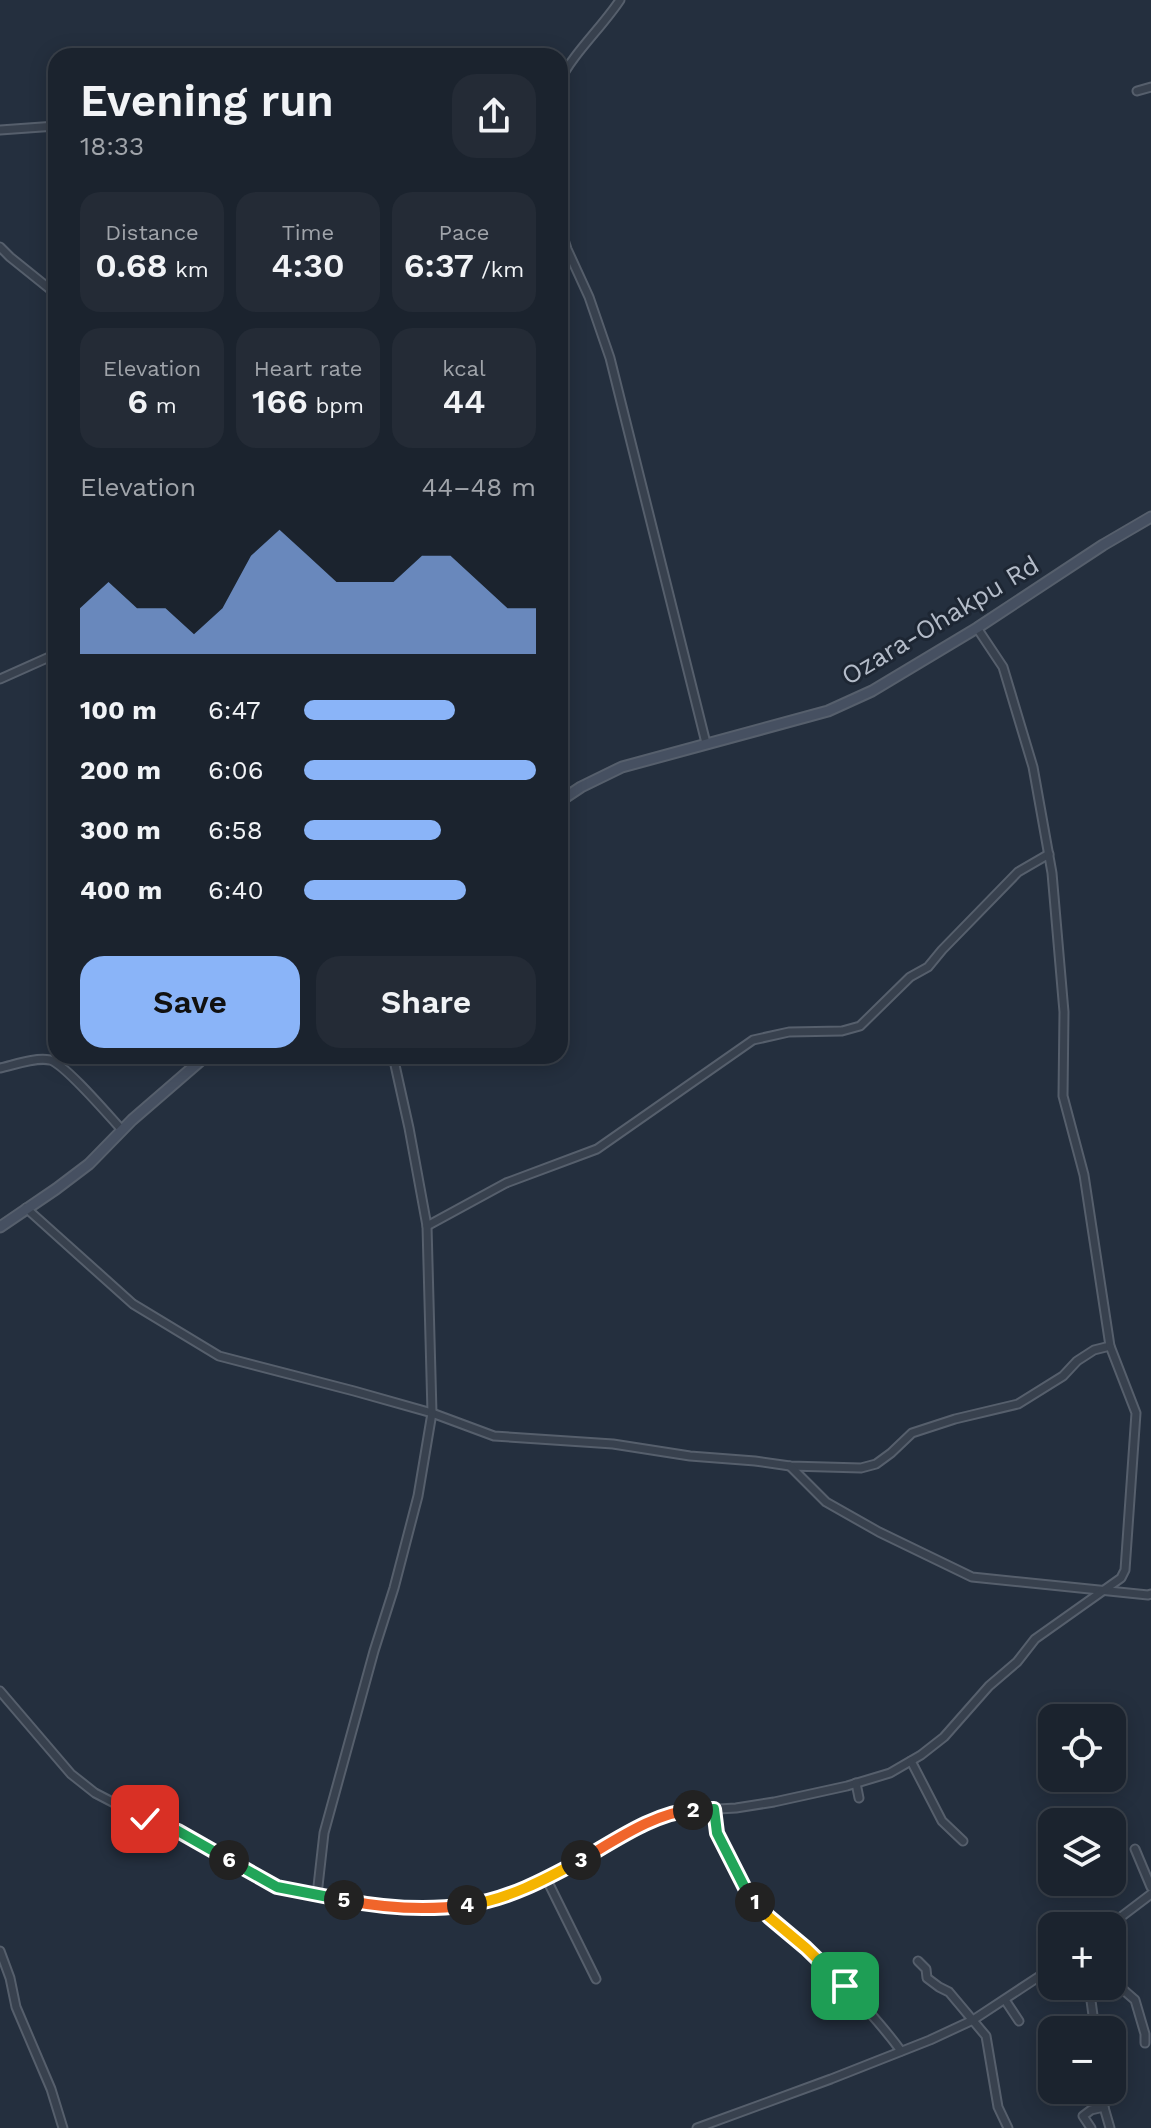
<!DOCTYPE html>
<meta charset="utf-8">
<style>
body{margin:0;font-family:"Work Sans",sans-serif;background:#242b36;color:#f1f3f6;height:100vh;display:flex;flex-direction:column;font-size:30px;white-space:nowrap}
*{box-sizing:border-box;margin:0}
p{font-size:26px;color:#a0a4aa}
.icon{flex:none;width:44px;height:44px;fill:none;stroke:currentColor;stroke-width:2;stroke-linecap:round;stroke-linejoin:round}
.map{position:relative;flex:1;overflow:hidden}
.details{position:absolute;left:48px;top:48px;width:520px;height:1016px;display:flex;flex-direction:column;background:#1b232e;border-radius:24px;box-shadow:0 4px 20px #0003,0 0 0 2px #39404a}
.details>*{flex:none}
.tools{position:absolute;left:1038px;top:1704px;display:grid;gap:16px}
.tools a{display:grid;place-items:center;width:88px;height:88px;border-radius:16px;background:#1b232e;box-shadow:0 4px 20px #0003,0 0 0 2px #39404a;font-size:40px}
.pin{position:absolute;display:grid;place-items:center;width:68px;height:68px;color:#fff;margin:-34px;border-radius:16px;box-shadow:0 4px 12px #0006}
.km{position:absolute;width:40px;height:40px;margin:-20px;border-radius:50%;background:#222;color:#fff;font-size:22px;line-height:40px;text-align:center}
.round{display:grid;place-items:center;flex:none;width:84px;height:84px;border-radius:24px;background:#242b36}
.overview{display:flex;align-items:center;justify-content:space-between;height:136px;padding:0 32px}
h1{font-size:44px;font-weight:600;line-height:60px}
.figures{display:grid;grid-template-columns:repeat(3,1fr);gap:12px;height:136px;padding:8px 32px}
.figures div{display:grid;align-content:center;border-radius:20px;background:#242b36;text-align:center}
.figures b{font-size:34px;font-weight:600}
.figures small{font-size:22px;font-weight:400}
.figures p{font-size:22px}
.chart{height:224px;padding:16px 32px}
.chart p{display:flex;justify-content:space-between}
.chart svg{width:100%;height:144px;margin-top:8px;fill:#8ab4f8;opacity:.7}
.primary-button{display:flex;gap:16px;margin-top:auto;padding:16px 32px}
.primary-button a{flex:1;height:92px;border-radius:24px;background:#8ab4f8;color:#111;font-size:32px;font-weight:600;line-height:92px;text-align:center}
.primary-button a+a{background:#242b36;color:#f1f3f6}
ul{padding:0 32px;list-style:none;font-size:26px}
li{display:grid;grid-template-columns:128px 96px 1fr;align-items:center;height:60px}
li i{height:20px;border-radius:10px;background:#8ab4f8}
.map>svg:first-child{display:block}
</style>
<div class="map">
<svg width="1151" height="2128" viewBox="0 0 1151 2128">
<rect width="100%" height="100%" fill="#242f3e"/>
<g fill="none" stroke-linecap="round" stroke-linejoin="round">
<g stroke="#565f6c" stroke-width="11">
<g id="minor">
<path d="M560,81C571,56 603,26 620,0"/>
<polyline points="1137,91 1151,87"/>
<polyline points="0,130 56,126"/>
<polyline points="560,227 567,249 589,297 610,358 706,743"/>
<polyline points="0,247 10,257 56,294"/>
<polyline points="0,679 56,654"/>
<path d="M0,1068C14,1065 35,1057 50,1060C65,1064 109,1116 122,1130"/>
<polyline points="26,1208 133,1304 219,1356 354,1391 432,1413 494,1436 613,1444 690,1456 755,1461 790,1466 861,1468 876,1464 891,1453 912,1433 955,1419 1018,1404 1063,1376 1077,1361 1094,1350 1110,1346"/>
<polyline points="427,1226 506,1183 597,1149 753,1040 789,1032 842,1031 860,1026 910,977 928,967 942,950 1018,872 1049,854"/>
<polyline points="790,1466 826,1502 879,1532 972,1577 1148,1595 1151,1594"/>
<polyline points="0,1691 71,1774 95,1793 145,1819 178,1831 277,1887 360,1903 407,1908 438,1909 483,1903 534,1884 649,1822 683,1811 736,1808 774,1802 847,1786 890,1773 921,1755 944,1737 989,1686 1017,1662 1035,1639 1121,1578 1125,1570 1136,1413 1110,1346 1084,1175 1063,1096 1064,1012 1052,873 1033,767 1003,667 977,628"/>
<polyline points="911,1761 942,1821 963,1841"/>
<polyline points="856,1783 859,1798"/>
<path d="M714,1809C720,1849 741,1891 770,1918C782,1929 796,1938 808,1950C841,1981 874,2014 901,2051"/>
<polyline points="1135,1849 1151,1887"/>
<polyline points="546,1878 596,1979"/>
<polyline points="317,1895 324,1833 374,1651 394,1588 418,1496 432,1413 427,1226 409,1128 393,1056"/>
<polyline points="1109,1926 1151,1894"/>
<polyline points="0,1951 10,1978 16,2007 51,2089 63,2128"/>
<polyline points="918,1961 926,1969 927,1978 939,1987 949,1992 986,2036 998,2107 1008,2128"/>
<polyline points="1112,1980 1135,2000 1145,2034 1145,2043"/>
<polyline points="1089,1986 1095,2030"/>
<polyline points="1005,2000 1019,2021"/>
<polyline points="1099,2090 1110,2128"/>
<polyline points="697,2128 831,2079 930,2040 973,2020 1052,1968"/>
<polyline points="1091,2128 1083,2116 1091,2110 1104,2107"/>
</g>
</g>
<g stroke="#565f6c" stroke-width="13">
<g id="secondary">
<polyline points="560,801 581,787 622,767 828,711 872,691 977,628 1103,545 1151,517"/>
<polyline points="0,1227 56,1189 89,1164 132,1120 206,1056"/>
</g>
</g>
<use href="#minor" stroke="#38414e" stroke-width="7"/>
<use href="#secondary" stroke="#465061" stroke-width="9"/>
</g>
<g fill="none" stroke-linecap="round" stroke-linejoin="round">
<g stroke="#fff" stroke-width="16">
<polyline id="split-1" points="755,1902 769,1917 806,1948 845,1986"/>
</g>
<g stroke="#fff" stroke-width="16">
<polyline id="split-2" points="693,1810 714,1809 717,1833 748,1894 755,1902"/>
</g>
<g stroke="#fff" stroke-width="16">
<path id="split-3" d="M581,1860C613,1842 655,1812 693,1810"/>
</g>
<g stroke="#fff" stroke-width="16">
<path id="split-4" d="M467,1905C507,1900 546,1879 581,1860"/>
</g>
<g stroke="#fff" stroke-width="16">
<path id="split-5" d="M344,1900C385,1908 426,1911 467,1905"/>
</g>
<g stroke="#fff" stroke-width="16">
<polyline id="split-6" points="229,1860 277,1887 344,1900"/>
</g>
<g stroke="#fff" stroke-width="16">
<polyline id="split-7" points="145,1819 178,1831 229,1860"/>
</g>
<use href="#split-1" stroke="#f5b400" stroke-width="10"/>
<use href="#split-2" stroke="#22a559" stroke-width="10"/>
<use href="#split-3" stroke="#f0652b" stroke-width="10"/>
<use href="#split-4" stroke="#f5b400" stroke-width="10"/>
<use href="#split-5" stroke="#f0652b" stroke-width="10"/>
<use href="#split-6" stroke="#22a559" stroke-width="10"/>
<use href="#split-7" stroke="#22a559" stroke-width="10"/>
</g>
<g text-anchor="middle" stroke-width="6" stroke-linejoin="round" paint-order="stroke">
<g font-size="26" fill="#b4bcc9" stroke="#1d2633">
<text transform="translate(940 620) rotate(-31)" y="9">Ozara-Ohakpu Rd</text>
</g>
</g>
</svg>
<div class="tools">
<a><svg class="icon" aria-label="locate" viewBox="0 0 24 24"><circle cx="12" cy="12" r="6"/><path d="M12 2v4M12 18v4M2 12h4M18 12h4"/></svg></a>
<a><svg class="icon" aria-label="layers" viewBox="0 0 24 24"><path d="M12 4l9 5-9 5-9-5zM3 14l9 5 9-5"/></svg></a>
<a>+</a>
<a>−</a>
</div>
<div class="pin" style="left:845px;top:1986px;background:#1e9e55"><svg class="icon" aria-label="arrive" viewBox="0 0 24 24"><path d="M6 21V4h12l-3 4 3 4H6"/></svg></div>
<div class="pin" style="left:145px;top:1819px;background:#d93025"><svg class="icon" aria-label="check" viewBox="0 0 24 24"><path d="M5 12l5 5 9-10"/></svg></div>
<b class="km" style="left:755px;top:1902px">1</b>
<b class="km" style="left:693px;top:1810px">2</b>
<b class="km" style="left:581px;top:1860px">3</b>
<b class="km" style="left:467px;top:1905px">4</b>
<b class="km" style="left:344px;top:1900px">5</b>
<b class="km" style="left:229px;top:1860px">6</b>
<section class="details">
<div class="overview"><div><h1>Evening run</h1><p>18:33</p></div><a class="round"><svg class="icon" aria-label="share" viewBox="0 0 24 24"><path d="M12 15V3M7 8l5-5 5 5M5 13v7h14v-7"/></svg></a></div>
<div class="figures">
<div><p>Distance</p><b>0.68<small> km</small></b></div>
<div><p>Time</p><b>4:30</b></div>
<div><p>Pace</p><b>6:37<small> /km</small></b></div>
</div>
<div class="figures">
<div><p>Elevation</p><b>6<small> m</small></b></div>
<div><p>Heart rate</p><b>166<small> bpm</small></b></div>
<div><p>kcal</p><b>44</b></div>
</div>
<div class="chart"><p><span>Elevation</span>44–48 m</p>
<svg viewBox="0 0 160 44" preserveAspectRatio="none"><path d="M0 44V30L10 22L20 30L30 30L40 38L50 30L60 14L70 6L80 14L90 22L100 22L110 22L120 14L130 14L140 22L150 30L160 30V44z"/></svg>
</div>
<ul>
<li><b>100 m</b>6:47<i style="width:65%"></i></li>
<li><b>200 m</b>6:06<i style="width:100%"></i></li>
<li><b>300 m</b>6:58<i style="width:59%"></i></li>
<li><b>400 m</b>6:40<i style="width:70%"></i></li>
</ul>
<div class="primary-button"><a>Save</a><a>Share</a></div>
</section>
</div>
